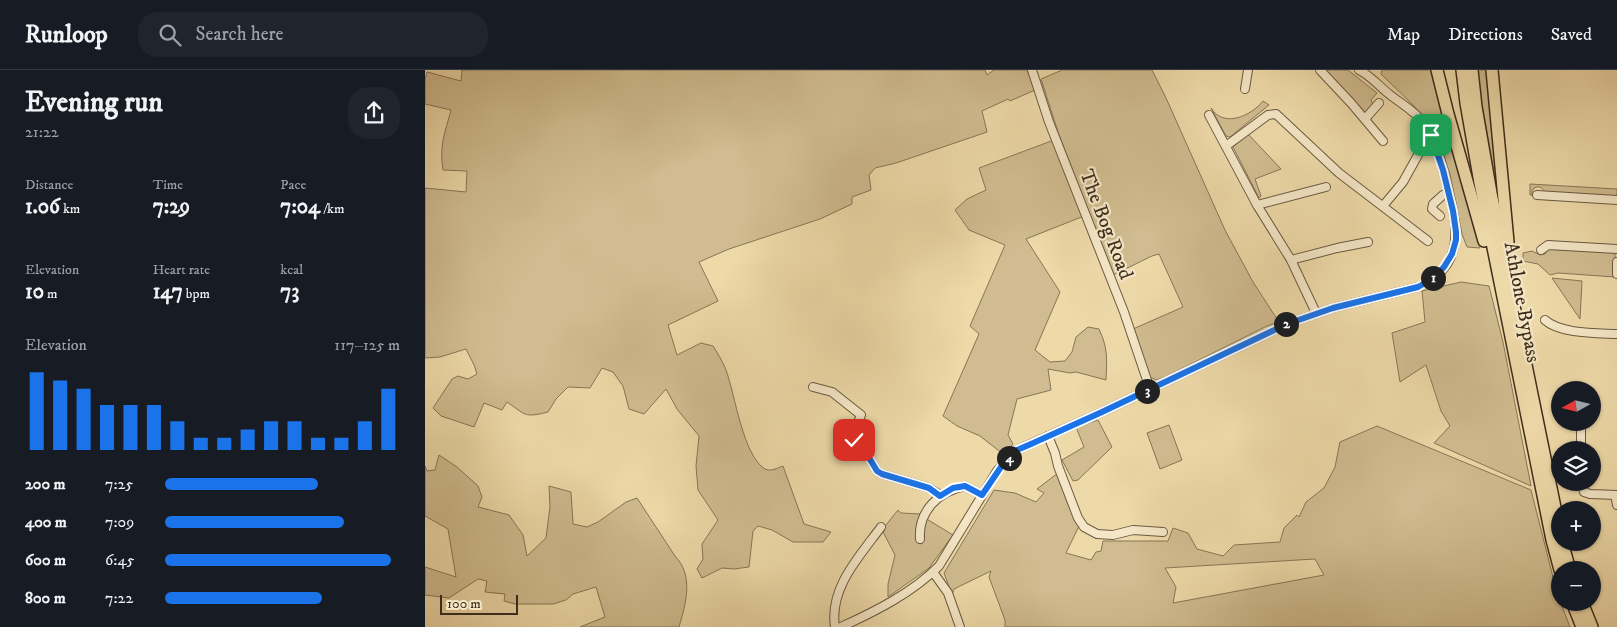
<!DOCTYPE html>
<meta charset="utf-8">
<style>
body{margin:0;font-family:"IM FELL DW Pica",serif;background:#20242c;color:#f1f3f6;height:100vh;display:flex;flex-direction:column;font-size:19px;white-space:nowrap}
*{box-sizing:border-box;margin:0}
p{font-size:16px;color:#9ea1a6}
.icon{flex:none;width:28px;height:28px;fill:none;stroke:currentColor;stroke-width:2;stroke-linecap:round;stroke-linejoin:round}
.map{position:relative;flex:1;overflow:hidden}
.side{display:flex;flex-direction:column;background:#171b24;width:425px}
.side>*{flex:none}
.needle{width:32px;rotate:262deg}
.buttons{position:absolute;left:1126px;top:311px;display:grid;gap:10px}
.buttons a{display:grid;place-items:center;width:50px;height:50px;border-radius:50%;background:#171b24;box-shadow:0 1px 4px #0004;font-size:25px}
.scale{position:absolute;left:15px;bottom:12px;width:78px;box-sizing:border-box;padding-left:5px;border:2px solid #3e2f1d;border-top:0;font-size:14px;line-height:18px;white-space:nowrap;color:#3e2f1d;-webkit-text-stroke:4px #f4e6c6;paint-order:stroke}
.pin{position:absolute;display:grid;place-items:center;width:42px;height:42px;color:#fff;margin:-21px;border-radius:10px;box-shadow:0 2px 8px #0006}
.km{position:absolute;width:25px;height:25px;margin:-12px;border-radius:50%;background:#222;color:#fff;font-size:14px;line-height:25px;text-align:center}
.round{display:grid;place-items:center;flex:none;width:52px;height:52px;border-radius:20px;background:#20242c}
.overview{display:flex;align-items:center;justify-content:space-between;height:85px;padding:0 25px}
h1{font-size:28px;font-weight:700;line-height:38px}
.stats{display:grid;grid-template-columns:repeat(3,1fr);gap:8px;height:85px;padding:5px 25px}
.stats div{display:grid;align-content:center}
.stats b{font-size:21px;font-weight:700}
.stats small{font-size:14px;font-weight:400}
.stats p{font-size:14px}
.chart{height:140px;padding:10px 25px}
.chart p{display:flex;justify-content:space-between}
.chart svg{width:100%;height:90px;margin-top:5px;stroke:#1a73e8;stroke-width:6}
ul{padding:0 25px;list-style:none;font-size:16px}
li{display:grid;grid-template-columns:80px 60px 1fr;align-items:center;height:38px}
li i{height:12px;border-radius:6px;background:#1a73e8}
header{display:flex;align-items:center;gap:30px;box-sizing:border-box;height:70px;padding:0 25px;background:#171b24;border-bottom:1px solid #363941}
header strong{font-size:24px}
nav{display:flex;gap:28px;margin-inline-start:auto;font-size:18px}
.search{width:350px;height:45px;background:#20242c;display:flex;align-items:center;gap:12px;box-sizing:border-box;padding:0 18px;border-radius:20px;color:#9ea1a6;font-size:19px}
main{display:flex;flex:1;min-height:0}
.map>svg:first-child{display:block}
</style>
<header>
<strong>Runloop</strong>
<div class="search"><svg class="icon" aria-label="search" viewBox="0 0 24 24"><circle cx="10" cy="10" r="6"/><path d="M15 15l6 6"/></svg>Search here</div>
<nav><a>Map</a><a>Directions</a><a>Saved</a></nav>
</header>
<main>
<section class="side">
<div class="overview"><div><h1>Evening run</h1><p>21:22</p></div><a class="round"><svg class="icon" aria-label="share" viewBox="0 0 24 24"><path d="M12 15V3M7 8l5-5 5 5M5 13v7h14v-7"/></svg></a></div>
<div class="stats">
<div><p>Distance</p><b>1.06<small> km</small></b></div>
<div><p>Time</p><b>7:29</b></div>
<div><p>Pace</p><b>7:04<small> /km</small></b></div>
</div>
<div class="stats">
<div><p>Elevation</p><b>10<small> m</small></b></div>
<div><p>Heart rate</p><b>147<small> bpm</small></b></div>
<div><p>kcal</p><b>73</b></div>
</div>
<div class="chart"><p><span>Elevation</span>117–125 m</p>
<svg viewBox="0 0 160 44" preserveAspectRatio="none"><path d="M5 44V6M15 44V10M25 44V14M35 44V22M45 44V22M55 44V22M65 44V30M75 44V38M85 44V38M95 44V34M105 44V30M115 44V30M125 44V38M135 44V38M145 44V30M155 44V14"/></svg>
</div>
<ul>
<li><b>200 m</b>7:25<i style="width:65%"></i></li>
<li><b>400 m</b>7:09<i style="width:76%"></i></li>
<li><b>600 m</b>6:45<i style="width:96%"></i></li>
<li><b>800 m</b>7:22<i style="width:67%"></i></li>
</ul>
</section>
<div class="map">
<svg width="1192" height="557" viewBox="0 0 1192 557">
<rect width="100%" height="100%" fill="#eed9a8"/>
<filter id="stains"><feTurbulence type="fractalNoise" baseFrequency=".004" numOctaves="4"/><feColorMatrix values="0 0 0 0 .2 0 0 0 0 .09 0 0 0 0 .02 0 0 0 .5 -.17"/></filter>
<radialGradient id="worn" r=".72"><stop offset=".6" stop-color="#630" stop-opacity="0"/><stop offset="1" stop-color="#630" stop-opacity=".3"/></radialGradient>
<g fill="#d0bc90" stroke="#877656" fill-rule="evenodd">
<path d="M37,0H560L562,5L569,0H602L610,20L585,31L583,29L557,41L562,62L471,93L450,98L444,105L446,120L427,127V134L395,149L304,179L274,192L293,231L243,255L252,285L276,273L288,276C293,284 298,292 301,300C310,324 318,386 340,399C346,402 352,398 358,396L379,454L406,462L398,472H368L347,460L333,456L328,461L324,497L309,499L297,498L277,508L272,499L278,489L277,474L293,450L273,420L271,396L274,366L252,339L241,319L219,344L204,339L198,316L188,302L177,298L165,318L143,317L131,329L123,342C99,348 101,345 82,332L77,340L59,333L49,357L16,346L8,338L27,309L33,306L43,309L52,304L49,295L41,279L15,287L0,288V118L41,122L42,101L18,100C14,75 20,63 26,40L0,34V9L2,2L36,11Z"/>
<polygon points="637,0 727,0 741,28 800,160 828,212 854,252 842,256 742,306 732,310 724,307 708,259 758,237 734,184 727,186 688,205 633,62 616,9"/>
<polygon points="899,0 923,0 952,23 946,30 948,35 940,44"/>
<polygon points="957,0 1006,0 1011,10 1055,178 1042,177 1037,164 1025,104 1012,66 989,36 956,4"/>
<polygon points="1052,0 1062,0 1071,104 1069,103 1057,35"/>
<path d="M838,31L844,35L805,67L801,66L786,38C799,59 827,45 838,31Z"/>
<polygon points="823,64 856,99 830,109 836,126 834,128 808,77"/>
<path d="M629,70L659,146L601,169L635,222L610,280L625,292L640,291L647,282L651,267L663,257L674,259C683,278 682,289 681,310L651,302L645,303L623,299L626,320L592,329L583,365L588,374L578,384L555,366L532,356L518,346L554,264L545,256L580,175L544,160L530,140L542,129L561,120L554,98Z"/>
<path d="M1105,114L1192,119V128L1121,123C1117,118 1115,115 1109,118L1107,121V125H1105Z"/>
<path d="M1124,178L1189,181C1192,189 1188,198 1190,207L1133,203L1125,205L1113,194L1098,191V183L1107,181L1115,185L1120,184Z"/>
<polygon points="1127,208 1157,211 1155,249"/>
<polygon points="1036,212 1064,216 1078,272 1106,416 1009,373 1025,356 1016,341 1001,295 975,312 967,263 1000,252 997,221"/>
<polygon points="673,350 687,377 653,410 648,411 637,390 659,377 651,357"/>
<polygon points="744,355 757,390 735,399 722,363"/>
<path d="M952,356L1106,420L1132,523L1145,557H580V550L564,507L566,501L529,519L527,525L519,503L569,420L590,423L611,432L619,423L612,419L633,403L655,454L641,483L666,490L671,482L676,481L678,471H743L748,458L763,463L772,479L798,486L809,475L855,472L859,458L872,445L874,447L881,432L899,418L910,397L915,372ZM890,489L899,505L748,533L751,517L740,498Z"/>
<path d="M14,385L32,397L53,416L57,427L53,437L84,445L98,465L102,486L121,468L125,437L124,416L146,422L148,454L162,457L173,452L201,432L212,428L250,486C269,506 261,533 254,557H155L180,547L171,517L148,524L141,530L128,534H90L79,531L80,524L60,522L62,511L53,509L24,528L0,525V497L31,507L23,459L0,446V396L2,401L10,400Z"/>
<polygon points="473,440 476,443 496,444 492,458 493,473 497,474 499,468 500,448 528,465 504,498 463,527 463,514 470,485 457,460"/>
</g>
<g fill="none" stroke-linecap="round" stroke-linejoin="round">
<g stroke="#6a5a40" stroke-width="10">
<g id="minor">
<polyline points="607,0 624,52 699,242 725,319"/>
<polyline points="895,0 926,33 958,71"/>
<polyline points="820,19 823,0"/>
<polyline points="784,45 832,135 866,190 891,243"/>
<polyline points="940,49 954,33"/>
<polyline points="801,76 843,45 851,44 914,103 1003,171"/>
<polyline points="1112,125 1192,130"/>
<polyline points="832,135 901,117"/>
<polyline points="958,136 978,112 993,85"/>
<polyline points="1015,146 1007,139 1008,134 1018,125 1024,123"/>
<polyline points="1116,180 1123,175 1192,179"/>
<polyline points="866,190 912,178 943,172"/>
<polyline points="1192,192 1192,204"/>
<path d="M1120,250C1135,264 1172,263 1192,264"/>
<polyline points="388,317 407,322 436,345 428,364 429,370 440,381 452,401 457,404 504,418 515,425"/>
<polyline points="623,366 630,383 633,396 653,448 659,457 672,464 688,465 708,460 738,462"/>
<polyline points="1156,380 1156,352"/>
<polyline points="1156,412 1159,422 1165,424 1192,425"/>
<polyline points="1190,425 1192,435"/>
<path d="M495,469C493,441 514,421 540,416L557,425"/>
<polyline points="508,502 523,523 535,557"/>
<path d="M410,557C404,518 434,487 456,457"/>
<path d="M416,557C451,541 487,523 514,496L572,401L592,380L677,342L862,254L908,238L993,217C1043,195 1032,153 1021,111C1016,90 1010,68 997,51C988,40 975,33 964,24C954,16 946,6 934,0"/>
</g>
</g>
<g stroke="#3e2f1d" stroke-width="14">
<g id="highway">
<polyline points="1012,0 1023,44 1059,171"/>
<polyline points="1037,0 1041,33 1055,113 1127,470 1135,500"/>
<polyline points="1047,0 1051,37 1066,123 1135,462"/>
<polyline points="1067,0 1083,172"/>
<polyline points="1137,472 1145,500"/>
<polyline points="1147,532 1157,557"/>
<polyline points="1157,532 1167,557"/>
</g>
</g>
<use href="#minor" stroke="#f4e6c6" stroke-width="8"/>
<use href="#highway" stroke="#eed9a8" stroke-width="11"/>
</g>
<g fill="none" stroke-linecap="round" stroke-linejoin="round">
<g stroke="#fff" stroke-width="10">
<polyline id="route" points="429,370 440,381 452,401 457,404 504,418 515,426 528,418 540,416 557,425 578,394 592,380 606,374 677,342 862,254 908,238 993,217 1009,208 1019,197 1027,184 1031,170 1031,162 1028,141 1018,100 1006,65"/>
</g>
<use href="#route" stroke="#1a73e8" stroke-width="6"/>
</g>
<g text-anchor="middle" stroke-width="4.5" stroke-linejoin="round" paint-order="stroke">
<g font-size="20" fill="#3e2f1d" stroke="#f4e6c6">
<text transform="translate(682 154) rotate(69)" y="7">The Bog Road</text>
<text transform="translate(1098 232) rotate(79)" y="7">Athlone Bypass</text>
</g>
</g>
<rect width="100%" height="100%" filter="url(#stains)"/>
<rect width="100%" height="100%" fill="url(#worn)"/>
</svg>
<div class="buttons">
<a><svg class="needle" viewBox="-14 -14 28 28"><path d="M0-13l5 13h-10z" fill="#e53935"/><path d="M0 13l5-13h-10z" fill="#9ea1a6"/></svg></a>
<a><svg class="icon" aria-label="layers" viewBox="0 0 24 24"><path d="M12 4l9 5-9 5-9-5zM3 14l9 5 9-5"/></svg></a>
<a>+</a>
<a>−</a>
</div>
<div class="scale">100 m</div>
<div class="pin" style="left:1006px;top:65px;background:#1e9e55"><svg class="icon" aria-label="arrive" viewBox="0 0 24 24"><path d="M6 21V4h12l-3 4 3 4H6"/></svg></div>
<div class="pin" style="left:429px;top:370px;background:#d93025"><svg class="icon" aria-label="check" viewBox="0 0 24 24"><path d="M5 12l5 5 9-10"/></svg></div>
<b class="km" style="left:1008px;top:208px">1</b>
<b class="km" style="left:861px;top:254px">2</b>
<b class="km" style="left:722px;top:321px">3</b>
<b class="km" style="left:584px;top:388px">4</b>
</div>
</main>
